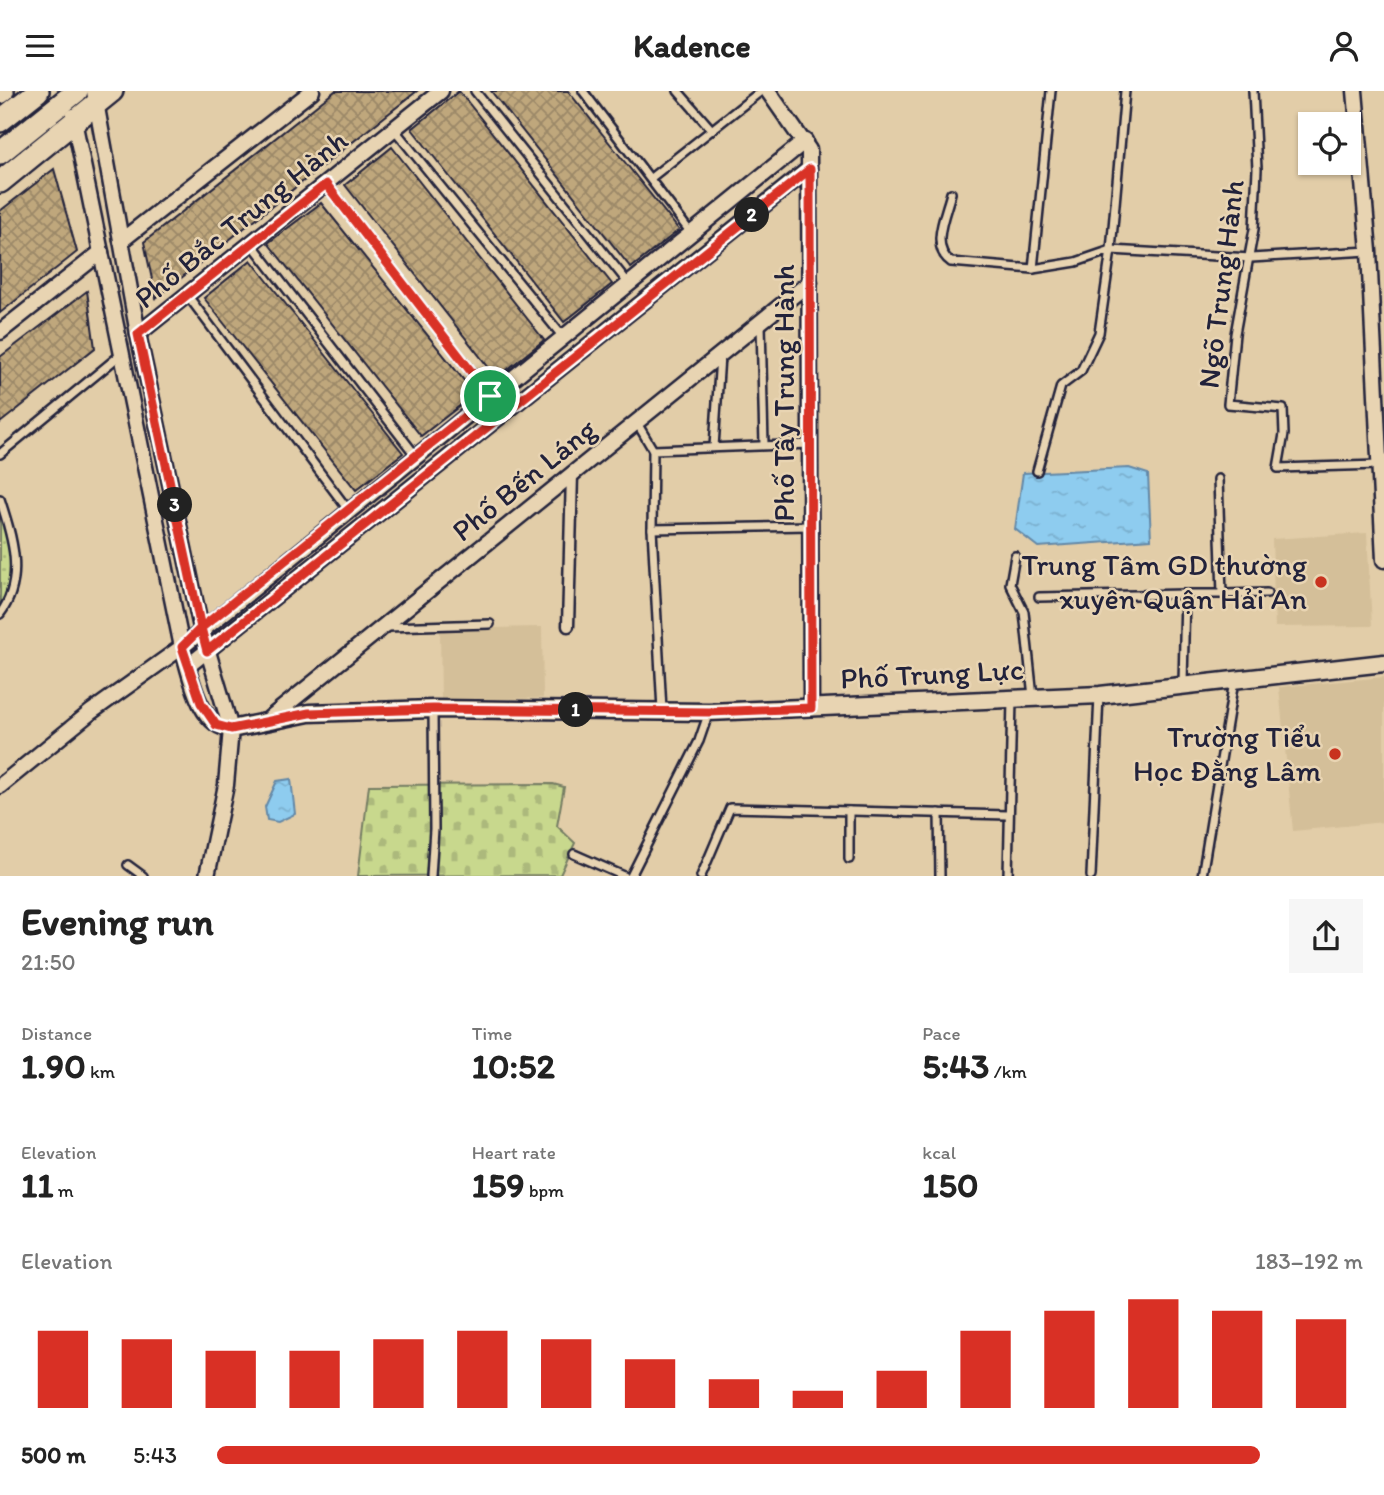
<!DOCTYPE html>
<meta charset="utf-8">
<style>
body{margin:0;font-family:Itim,sans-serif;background:#f6f6f6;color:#222;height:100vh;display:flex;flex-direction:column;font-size:26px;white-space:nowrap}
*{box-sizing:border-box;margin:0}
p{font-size:23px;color:#767676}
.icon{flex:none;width:38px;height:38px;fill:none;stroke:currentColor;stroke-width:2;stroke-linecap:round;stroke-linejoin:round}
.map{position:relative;height:785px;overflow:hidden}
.side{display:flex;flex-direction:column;background:#fff;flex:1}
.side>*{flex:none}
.buttons{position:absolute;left:1298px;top:21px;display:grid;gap:14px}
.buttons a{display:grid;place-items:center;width:63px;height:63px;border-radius:0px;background:#fff;box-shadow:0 2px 5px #0004;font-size:35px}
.pin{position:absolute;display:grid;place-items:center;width:60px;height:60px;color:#fff;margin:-30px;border:4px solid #fff;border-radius:50%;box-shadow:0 2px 7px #0007}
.km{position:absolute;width:35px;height:35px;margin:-18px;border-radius:50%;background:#222;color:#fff;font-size:19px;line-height:35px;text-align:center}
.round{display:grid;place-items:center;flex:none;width:74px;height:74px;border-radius:0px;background:#f6f6f6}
.overview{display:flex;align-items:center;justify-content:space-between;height:119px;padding:0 21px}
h1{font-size:38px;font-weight:700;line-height:52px}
.figures{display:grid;grid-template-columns:repeat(3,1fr);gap:10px;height:119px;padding:7px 21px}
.figures div{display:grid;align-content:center}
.figures b{font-size:35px;font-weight:700}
.figures small{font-size:19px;font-weight:400}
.figures p{font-size:19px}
.chart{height:196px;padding:14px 21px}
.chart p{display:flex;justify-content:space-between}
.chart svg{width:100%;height:126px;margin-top:7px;stroke:#d93025;stroke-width:6}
ul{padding:0 21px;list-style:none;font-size:23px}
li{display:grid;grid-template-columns:112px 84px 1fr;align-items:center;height:52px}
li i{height:18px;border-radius:9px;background:#d93025}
header{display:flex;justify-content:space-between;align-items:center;height:91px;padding:0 21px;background:#fff;font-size:32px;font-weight:700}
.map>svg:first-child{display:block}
</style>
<header><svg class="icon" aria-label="menu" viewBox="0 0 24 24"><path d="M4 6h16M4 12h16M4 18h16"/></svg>Kadence<svg class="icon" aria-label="person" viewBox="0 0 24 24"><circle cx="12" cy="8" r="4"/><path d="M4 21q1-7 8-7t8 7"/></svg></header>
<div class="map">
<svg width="1384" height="785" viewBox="0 0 1384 785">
<defs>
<pattern id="grass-dots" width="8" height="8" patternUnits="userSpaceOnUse" patternTransform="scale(1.75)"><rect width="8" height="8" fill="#c8d88d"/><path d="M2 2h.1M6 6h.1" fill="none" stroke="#acb97b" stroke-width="1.8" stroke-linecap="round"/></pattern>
<pattern id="cemetery-stones" width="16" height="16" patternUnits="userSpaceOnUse" patternTransform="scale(1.75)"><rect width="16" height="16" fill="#c8d88d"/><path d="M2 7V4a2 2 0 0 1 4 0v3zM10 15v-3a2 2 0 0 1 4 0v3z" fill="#acb97b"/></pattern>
<pattern id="water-ripples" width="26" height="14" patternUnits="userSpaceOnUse" patternTransform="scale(1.75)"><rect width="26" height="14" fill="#8eccef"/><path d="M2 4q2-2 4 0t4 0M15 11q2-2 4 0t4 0" fill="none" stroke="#7aafce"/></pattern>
<pattern id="building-cross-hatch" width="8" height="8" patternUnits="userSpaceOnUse" patternTransform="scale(1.75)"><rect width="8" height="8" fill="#bfa77c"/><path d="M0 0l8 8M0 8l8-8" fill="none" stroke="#9b8867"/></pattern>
</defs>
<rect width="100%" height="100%" fill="#e2cda8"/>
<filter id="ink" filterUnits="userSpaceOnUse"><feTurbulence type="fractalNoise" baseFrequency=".0143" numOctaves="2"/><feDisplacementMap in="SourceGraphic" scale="14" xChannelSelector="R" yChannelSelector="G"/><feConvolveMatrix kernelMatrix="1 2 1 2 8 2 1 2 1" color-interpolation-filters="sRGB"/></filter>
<g filter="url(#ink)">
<g fill="#d4bf99">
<polygon points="1367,442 1372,535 1275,536 1272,448"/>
<polygon points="542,536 543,607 441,610 440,538"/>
<polygon points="1384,586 1384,731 1293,740 1279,596"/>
</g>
<path fill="url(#grass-dots)" stroke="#757d64" stroke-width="2" d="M0,422C10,447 19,493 0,515Z"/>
<polygon fill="url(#cemetery-stones)" stroke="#757d64" stroke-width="2" points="553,693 564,696 557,735 575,752 560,784 358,785 369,694"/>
<g fill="url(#water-ripples)" stroke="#6388a7" stroke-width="2">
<polygon points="1129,377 1148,383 1151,448 1038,456 1015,438 1023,382"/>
<polygon points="291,688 295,723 278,731 267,729 265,716 277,690"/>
</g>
<g fill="url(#building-cross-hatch)" stroke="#22223b" stroke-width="2">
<polygon points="335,0 417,0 156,207 144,151"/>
<polygon points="459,0 612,193 564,231 412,38"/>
<polygon points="491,0 568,0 679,139 631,177"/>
<polygon points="392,56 544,249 497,287 345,94"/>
<polygon points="54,78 77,161 0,222 0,120"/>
<polygon points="321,112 475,303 421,345 268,152"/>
<polygon points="251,169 403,362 356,399 204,207"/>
<polygon points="87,200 95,257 0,332 0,266"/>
</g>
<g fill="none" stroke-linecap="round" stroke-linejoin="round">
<g stroke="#22223b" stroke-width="12">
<g id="service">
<polyline points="475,0 629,193"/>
<polyline points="583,0 691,142"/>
<polyline points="678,0 711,38"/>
<polyline points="1253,0 1257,78 1254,138 1235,243 1228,313 1283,318 1284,343 1278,377 1379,374"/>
<polyline points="394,38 563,246"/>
<polyline points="652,86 761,0"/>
<polyline points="326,93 490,305"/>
<path d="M951,102C946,123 929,156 951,171L1033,178L1076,171L1111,159L1251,167L1369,160"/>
<polyline points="252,153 416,365"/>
<polyline points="1033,178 1051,0"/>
<polyline points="188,205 349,420"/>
<polyline points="761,233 764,354"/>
<polyline points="637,332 653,359 652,438 810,435"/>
<polyline points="714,356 720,265"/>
<polyline points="653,359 810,353"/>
<polyline points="0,363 119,265"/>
<polyline points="1037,380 1061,295 1081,280 1099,242 1111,159 1125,0"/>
<path d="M0,408C12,445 26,488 0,523"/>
<polyline points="652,438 662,619"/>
<polyline points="1015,465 1010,493 1024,521 1033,606"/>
<polyline points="1185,503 1222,503 1218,388"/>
<polyline points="1222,503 1267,502"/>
<polyline points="1039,506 1185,503 1183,593"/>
<polyline points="387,536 490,533"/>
<polyline points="939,722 940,785"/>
<polyline points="574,763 624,785"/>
<polyline points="849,768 849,720"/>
<polyline points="128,774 143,785"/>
<polyline points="431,785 434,738 433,619"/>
<polyline points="631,785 699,650 709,621"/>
<polyline points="701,785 730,717 1007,724"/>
<polyline points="1008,785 1012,608"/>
<polyline points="1091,785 1099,604"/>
<polyline points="1202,785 1234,590"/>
</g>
</g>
<g stroke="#22223b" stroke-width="15">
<polyline id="pedestrian" points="568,535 572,383"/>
</g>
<g stroke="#22223b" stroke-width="19">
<g id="minor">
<polyline points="94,0 138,243 201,537 231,638 226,694 207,785"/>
<polyline points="768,0 809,59 811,617"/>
<polyline points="1355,0 1369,160 1384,469"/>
<path d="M73,25L182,556C190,581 198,636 231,638"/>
<polyline points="121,150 312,0"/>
<polyline points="0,241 101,161"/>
<polyline points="138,243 441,0"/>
<polyline points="188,575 809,78"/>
<polyline points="270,627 810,191"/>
<polyline points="0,695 91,621 182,556 805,50"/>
</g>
</g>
<g stroke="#22223b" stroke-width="21">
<polyline id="tertiary" points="231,638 309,622 433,618 709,621 1100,604 1384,572"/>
</g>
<g stroke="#22223b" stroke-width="26">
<g id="primary">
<polyline points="0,2 3,0"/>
<polyline points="0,30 38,0"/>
<polyline points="0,62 77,0"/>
<polyline points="0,91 112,0"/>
</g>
</g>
<use href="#service" stroke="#e8d4b2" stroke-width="7"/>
<use href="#pedestrian" stroke="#e8d4b2" stroke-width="10"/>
<use href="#minor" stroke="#e8d4b2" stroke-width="14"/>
<use href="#tertiary" stroke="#e8d4b2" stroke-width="16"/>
<use href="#primary" stroke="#e8d4b2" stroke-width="21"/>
</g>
</g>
<g fill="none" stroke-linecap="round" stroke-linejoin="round" filter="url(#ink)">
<g stroke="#fff" stroke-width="14">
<polyline id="route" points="490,305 201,537 182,556 201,612 216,634 231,638 309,622 433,618 709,621 811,617 810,78 207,560 201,537 138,243 326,93 490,305"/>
</g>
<use href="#route" stroke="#d93025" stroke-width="9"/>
</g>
<g fill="#c8321e" stroke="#e8d4b2" stroke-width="2.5">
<circle cx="1321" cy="491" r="7"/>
<circle cx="1335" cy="663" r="7"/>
</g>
<g text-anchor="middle" stroke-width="5" stroke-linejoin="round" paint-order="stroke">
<g font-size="30" fill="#22223b" stroke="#e8d4b2">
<text transform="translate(241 128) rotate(-39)" y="10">Phố Bắc Trung Hành</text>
<text transform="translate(1221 193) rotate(-83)" y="10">Ngõ Trung Hành</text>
<text transform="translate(784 302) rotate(-90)" y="10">Phố Tây Trung Hành</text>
<text transform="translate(524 389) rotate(-39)" y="10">Phố Bến Láng</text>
<text transform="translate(932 583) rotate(-3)" y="10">Phố Trung Lực</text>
</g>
<g font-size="30" fill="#22223b" stroke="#e8d4b2" text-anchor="end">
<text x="1307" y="484">Trung Tâm GD thường<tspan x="1307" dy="34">xuyên Quận Hải An</tspan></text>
<text x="1321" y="656">Trường Tiểu<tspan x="1321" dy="34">Học Đằng Lâm</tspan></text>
</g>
</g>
</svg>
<div class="buttons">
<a><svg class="icon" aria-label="locate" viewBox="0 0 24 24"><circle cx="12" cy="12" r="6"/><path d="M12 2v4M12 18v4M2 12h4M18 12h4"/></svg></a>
</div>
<div class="pin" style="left:490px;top:305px;background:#1e9e55"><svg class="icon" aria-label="arrive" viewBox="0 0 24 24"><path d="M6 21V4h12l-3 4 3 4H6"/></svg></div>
<b class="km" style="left:576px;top:619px">1</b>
<b class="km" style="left:752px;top:124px">2</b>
<b class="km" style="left:175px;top:414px">3</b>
</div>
<section class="side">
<div class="overview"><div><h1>Evening run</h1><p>21:50</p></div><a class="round"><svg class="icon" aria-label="share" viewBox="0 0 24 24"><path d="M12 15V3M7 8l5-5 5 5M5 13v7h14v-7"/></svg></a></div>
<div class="figures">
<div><p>Distance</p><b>1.90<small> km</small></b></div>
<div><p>Time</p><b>10:52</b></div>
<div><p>Pace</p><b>5:43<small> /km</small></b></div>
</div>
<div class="figures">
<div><p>Elevation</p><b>11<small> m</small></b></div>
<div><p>Heart rate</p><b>159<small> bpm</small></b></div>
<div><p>kcal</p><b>150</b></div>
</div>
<div class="chart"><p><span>Elevation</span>183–192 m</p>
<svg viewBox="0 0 160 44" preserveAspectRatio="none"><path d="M5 44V17M15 44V20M25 44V24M35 44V24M45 44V20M55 44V17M65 44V20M75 44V27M85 44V34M95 44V38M105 44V31M115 44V17M125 44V10M135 44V6M145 44V10M155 44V13"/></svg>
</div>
<ul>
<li><b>500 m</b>5:43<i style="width:91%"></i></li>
</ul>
</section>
